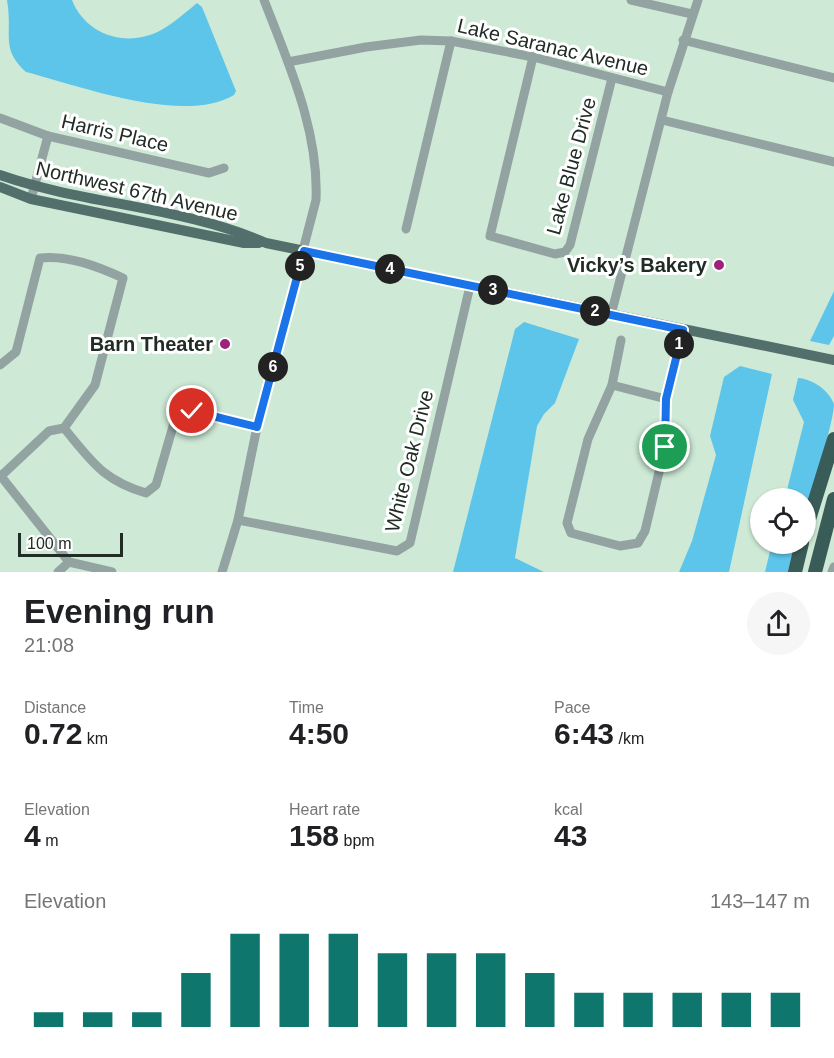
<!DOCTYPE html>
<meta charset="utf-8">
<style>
body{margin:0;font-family:Helvetica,sans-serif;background:#f6f6f6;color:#202124;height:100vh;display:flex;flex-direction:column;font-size:22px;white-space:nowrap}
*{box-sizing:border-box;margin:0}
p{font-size:20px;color:#757577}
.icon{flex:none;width:33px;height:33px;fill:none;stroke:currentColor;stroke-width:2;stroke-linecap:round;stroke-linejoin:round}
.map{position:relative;height:572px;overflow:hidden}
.drawer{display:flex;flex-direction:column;background:#fff;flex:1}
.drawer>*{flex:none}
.fabs{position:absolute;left:750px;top:488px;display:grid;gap:12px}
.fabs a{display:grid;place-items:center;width:66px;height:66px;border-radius:50%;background:#fff;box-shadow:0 2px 4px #0004;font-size:30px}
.scale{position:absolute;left:18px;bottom:15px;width:105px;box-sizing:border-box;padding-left:6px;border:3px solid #212c25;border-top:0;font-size:16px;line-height:21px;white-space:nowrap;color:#212c25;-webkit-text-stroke:4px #fff;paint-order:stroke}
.pin{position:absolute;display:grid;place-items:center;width:51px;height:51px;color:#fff;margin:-26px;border:3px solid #fff;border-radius:50%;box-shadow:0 2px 6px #0007}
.km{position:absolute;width:30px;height:30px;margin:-15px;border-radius:50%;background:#222;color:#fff;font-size:16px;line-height:30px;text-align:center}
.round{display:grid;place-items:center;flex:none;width:63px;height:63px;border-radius:32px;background:#f6f6f6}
.summary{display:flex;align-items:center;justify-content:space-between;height:102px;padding:0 24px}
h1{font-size:33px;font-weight:600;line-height:45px}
.metrics{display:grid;grid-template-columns:repeat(3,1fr);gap:9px;height:102px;padding:6px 24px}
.metrics div{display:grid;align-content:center}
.metrics b{font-size:30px;font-weight:600}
.metrics small{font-size:16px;font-weight:400}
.metrics p{font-size:16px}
.chart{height:168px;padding:12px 24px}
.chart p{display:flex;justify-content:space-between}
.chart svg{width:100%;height:108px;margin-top:6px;stroke:#0f766e;stroke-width:6}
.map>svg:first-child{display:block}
</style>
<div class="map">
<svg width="834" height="572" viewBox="0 0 834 572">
<rect width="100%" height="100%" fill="#ceead6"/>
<g fill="#5dc5e9">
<path d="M7,0H72C86,36 129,49 163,29C175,22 186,12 197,3L202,7L236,91L234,95C184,125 80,86 26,72C0,48 13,36 7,0Z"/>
<polygon points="834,291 834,336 829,345 810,341"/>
<polygon points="524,322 579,339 555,403 544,414 537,426 515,558 544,572 453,572 515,329"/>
<polygon points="740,366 772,374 729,572 679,572 692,541 716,455 710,436 724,377"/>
<path d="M798,378C812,379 828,389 834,404C834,421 812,491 806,511V498H785L804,422L793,400Z"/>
<polygon points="772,543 796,543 788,572 765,572"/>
</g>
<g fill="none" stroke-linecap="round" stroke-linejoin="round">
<g stroke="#93a3a1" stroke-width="9">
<polyline points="631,0 692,14"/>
<polyline points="683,40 834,78"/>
<polyline points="533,57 490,236 555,254 565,252 570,245 612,78"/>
<polyline points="288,62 366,47 421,40 451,41 533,57 668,92"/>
<polyline points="0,118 48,136 209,173 224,168"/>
<polyline points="662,120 834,162"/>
<polyline points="31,199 48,136"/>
<polyline points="406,229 451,41"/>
<polyline points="611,315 668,92 698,0"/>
<polyline points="621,340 612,385 588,439 567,523 571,533 620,546 638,543 645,531 665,447 666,399 683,330"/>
<path d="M0,365L16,352L40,258C68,255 97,266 123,278L95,385L64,428L49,431L1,476"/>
<polyline points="612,385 666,399"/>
<path d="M64,428C92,462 103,480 146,493L156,485L176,416L192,411L257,427"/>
<polyline points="0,475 69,562 112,572"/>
<polyline points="238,520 397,551 410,543 470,286"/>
<polyline points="58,572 69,562"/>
<path d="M222,572L238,520L257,427L316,200C319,130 289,65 264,0"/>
<polyline points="832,572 834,567"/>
</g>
<g stroke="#526f6c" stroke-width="10">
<path d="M0,175C86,205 181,206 266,243L834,360"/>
<polyline points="0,187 31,199 244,243 259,243"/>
</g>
<g stroke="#3a5c59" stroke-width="14">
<polyline points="806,529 834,439"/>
<polyline points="795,572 802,543"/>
<polyline points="815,572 834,499"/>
</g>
</g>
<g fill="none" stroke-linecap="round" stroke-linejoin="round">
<g stroke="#fff" stroke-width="12">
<polyline id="route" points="192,411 257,427 304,251 683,330 666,399 665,447"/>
</g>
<use href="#route" stroke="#1a73e8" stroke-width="8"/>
</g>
<g fill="#9c237b" stroke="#fff" stroke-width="2">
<circle cx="719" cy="265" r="6"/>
<circle cx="225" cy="344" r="6"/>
</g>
<g text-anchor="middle" stroke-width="6" stroke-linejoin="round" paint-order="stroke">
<g font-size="20" fill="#212c25" stroke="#fff">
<text transform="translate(553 47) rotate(13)" y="7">Lake Saranac Avenue</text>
<text transform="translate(115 133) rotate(13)" y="7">Harris Place</text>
<text transform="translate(571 166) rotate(-75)" y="7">Lake Blue Drive</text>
<text transform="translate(137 191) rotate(13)" y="7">Northwest 67th Avenue</text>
<text transform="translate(409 461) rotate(-76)" y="7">White Oak Drive</text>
</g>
<g font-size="20" font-weight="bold" fill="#212c25" stroke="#fff" text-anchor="end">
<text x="707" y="272">Vicky’s Bakery</text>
<text x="213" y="351">Barn Theater</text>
</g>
</g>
</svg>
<div class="fabs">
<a><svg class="icon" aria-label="locate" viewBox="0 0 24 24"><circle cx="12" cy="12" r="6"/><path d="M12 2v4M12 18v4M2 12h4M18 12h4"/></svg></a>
</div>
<div class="scale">100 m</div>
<div class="pin" style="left:665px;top:447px;background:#1e9e55"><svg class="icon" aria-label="arrive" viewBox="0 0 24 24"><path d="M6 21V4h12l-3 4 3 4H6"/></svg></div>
<div class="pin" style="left:192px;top:411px;background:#d93025"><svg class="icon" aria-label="check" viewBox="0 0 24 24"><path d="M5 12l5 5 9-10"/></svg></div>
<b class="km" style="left:679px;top:344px">1</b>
<b class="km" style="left:595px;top:311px">2</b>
<b class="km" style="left:493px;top:290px">3</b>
<b class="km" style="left:390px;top:269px">4</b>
<b class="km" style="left:300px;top:266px">5</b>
<b class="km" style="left:273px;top:367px">6</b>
</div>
<section class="drawer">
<div class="summary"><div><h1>Evening run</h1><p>21:08</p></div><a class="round"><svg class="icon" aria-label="share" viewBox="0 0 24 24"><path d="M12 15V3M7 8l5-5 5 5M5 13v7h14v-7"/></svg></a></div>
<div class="metrics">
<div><p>Distance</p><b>0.72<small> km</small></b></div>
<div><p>Time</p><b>4:50</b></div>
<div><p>Pace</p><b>6:43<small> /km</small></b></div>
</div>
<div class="metrics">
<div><p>Elevation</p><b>4<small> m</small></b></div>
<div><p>Heart rate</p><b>158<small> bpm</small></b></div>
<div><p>kcal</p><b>43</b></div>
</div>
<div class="chart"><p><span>Elevation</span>143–147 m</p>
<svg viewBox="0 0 160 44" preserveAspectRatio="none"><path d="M5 44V38M15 44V38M25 44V38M35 44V22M45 44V6M55 44V6M65 44V6M75 44V14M85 44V14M95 44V14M105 44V22M115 44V30M125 44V30M135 44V30M145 44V30M155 44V30"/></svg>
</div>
</section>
